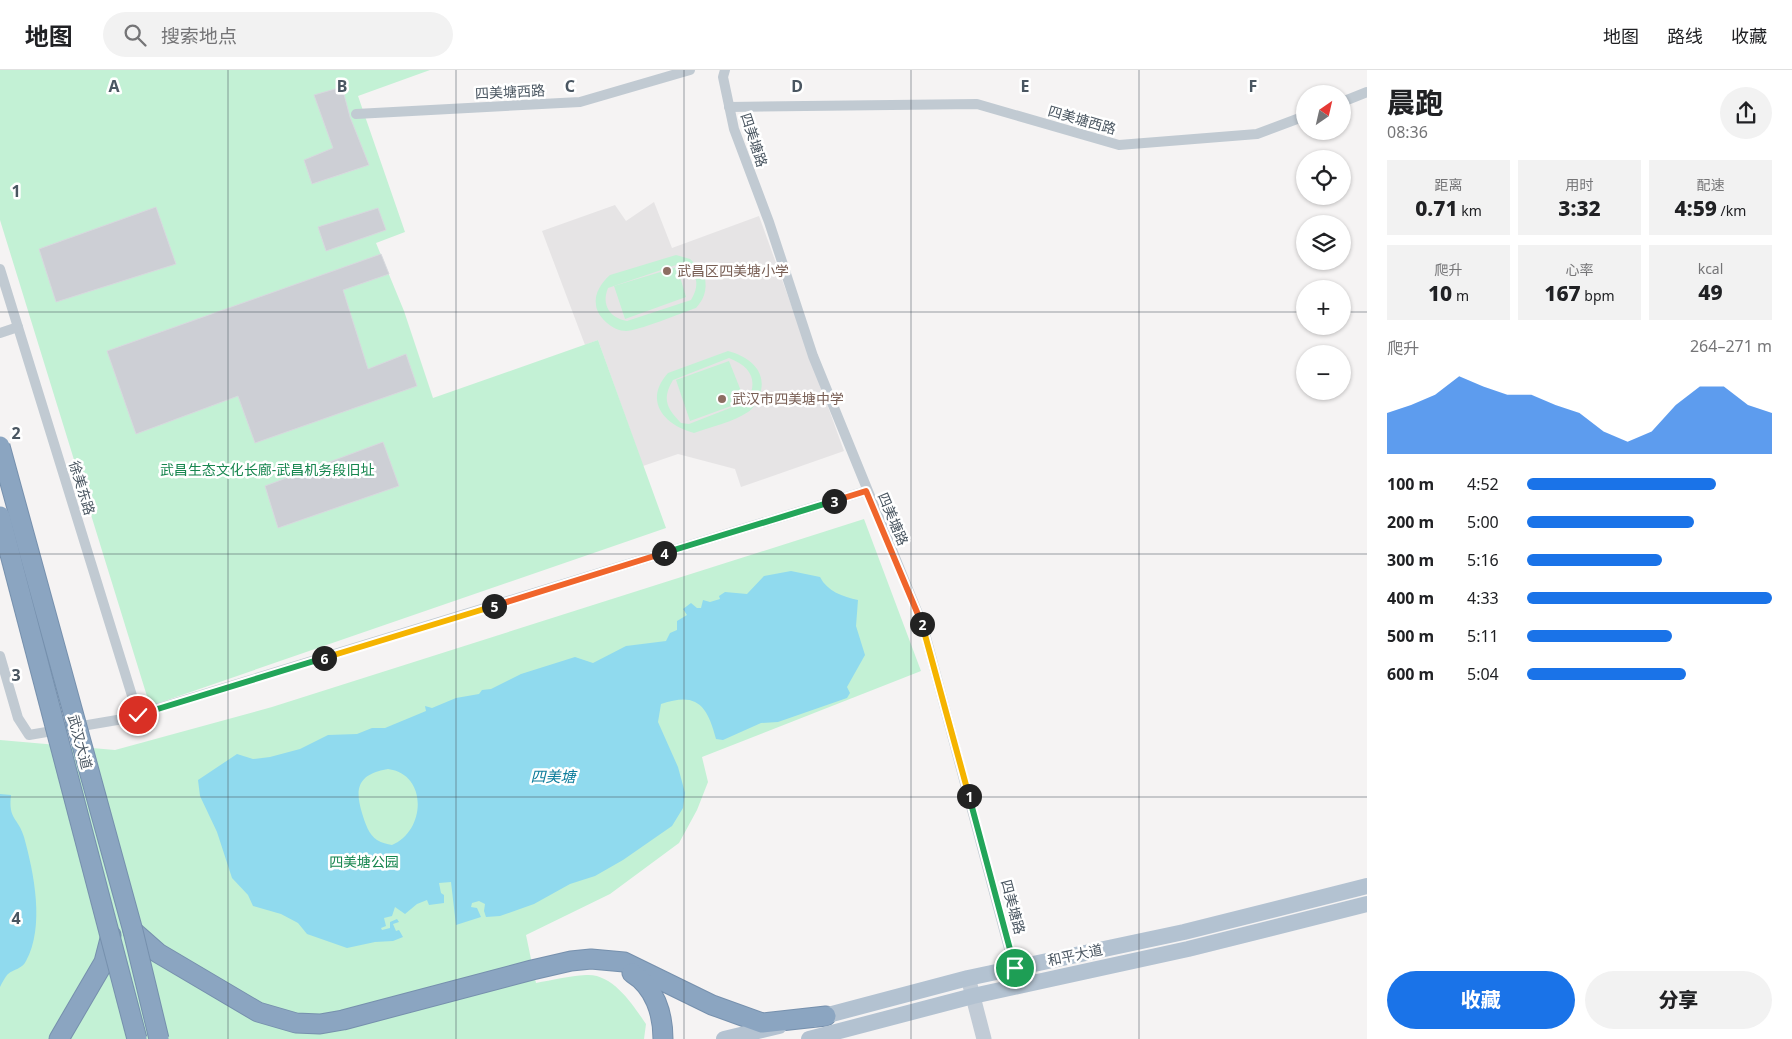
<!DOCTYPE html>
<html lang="zh">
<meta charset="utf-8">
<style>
body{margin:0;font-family:"Noto Sans","Noto Sans SC",sans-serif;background:#f2f2f2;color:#202124;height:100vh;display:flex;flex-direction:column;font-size:19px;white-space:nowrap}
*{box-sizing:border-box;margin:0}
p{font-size:16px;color:#757577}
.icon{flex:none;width:28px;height:28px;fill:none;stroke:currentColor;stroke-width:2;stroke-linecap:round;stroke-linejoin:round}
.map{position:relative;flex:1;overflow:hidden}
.panel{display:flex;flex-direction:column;background:#fff;width:425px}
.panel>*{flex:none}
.needle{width:32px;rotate:34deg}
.controls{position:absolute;left:1296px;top:15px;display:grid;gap:10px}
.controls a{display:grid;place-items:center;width:55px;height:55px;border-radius:50%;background:#fff;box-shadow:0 1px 4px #0004;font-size:25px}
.pin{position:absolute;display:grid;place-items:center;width:42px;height:42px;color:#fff;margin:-21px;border:2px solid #fff;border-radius:50%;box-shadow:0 1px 5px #0007}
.km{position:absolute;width:25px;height:25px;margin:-12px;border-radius:50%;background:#222;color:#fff;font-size:14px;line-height:25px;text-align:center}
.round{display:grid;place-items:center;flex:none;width:52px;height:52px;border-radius:26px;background:#f2f2f2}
.headline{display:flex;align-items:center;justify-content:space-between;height:85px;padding:0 20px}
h1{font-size:28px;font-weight:800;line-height:38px}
.stats{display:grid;grid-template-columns:repeat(3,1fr);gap:8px;height:85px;padding:5px 20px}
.stats div{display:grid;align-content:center;border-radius:0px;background:#f2f2f2;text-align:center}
.stats b{font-size:21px;font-weight:800}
.stats small{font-size:14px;font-weight:400}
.stats p{font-size:14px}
.chart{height:140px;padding:10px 20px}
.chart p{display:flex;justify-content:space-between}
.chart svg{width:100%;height:90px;margin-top:5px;fill:#1a73e8;opacity:.7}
.button{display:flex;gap:10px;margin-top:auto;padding:10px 20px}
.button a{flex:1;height:58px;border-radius:30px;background:#1a73e8;color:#fff;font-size:20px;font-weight:800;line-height:58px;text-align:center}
.button a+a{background:#f2f2f2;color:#202124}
ul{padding:0 20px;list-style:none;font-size:16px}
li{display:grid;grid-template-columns:80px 60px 1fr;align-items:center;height:38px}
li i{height:12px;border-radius:6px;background:#1a73e8}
header{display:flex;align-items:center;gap:30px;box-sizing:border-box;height:70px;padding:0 25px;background:#fff;border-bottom:1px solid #e0e0e0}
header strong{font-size:24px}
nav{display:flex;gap:28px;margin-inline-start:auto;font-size:18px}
.search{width:350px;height:45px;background:#f2f2f2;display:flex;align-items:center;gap:12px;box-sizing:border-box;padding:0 18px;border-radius:28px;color:#757577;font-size:19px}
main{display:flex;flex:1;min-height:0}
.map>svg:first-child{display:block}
</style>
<header>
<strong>地图</strong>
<div class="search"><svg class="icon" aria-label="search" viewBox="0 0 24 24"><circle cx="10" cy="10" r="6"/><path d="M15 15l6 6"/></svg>搜索地点</div>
<nav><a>地图</a><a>路线</a><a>收藏</a></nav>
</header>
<main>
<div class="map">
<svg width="1367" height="969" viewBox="0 0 1367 969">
<rect width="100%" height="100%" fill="#f5f3f3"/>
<polygon fill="#e6e4e5" points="654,132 672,178 759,146 844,381 741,417 735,399 678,384 643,396 598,270 585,275 542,161 615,135 626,151"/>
<g fill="#c3f1d5" fill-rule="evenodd">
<polygon points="0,0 430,0 358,26 405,162 376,173 404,241 433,328 598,270 666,458 150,636 0,150"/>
<path d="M676,185L690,189L703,201C708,216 706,227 696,238C681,243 638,261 626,261C613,261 597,247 596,235C594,223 602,212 610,205ZM676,195C696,199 702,212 691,230L627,251C610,248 601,235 608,218Z"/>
<polygon points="677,197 686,227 625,249 614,216"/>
<path d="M728,281C750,287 769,302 759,327C757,332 753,339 748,342C733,352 711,357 694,363C664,355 643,331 668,303ZM729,288C751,297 758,309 748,331L689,354L681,353C666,338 662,328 673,310Z"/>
<polygon points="729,291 745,331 690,351 676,310"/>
<path d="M864,449L921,601L702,687L708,712L697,740L679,773L610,824L526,865L536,913C552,910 569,906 586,905C613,903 633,935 646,954L644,969H0V670L115,680L272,637Z"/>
</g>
<g fill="#90daee" fill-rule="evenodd">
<path d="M791,501L820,507C827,521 843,527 858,530L856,556L865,585L847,617L850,623L847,628L778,652L761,653L723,670L716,669C707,634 696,622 661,634L658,652L678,697L685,723L683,738L672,756L623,790L595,806L570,814L534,834L500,846L486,847L484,841L485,834L479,831L472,833L471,837L477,838L481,847L456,855L451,812L439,813L441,823L444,825V833L429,835L427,830L417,834L405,844L395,837L392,846L384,848L386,856L381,858L382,860L390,858V852L397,849L399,852L393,854L396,861L399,860L403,867L393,871L375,872L347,878L307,864L298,853L281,844L253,836L248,825L232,808L217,762L200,726L198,710L237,684L253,689L270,687L300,679L328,665L357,664L372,658H385L426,641L425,636L432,638L456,628L479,624L482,620L491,619L521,604L575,587L593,593L626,576L666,571L670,563L677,560V551L687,545L683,539L691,533L697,538H701L703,530L710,532L720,529L719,526L725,522L747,524L764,506ZM388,699C428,704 426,761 392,775C387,774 382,773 377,770C369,765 365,753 362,743C354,717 359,704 388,699Z"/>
<path d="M0,724L11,725C8,750 18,747 24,767C34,803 45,857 26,891C22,899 14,899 8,904C5,907 2,913 0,917Z"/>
</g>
<g fill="#cdcfd5" stroke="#d7d9de">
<polygon points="342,17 350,47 369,95 312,114 304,90 333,78 314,25"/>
<polygon points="156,137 176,194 56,232 39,179"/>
<polygon points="378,138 386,160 326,181 318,157"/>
<polygon points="381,184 389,204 343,220 368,299 406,284 417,316 255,373 238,326 136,364 107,281"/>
<polygon points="383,372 399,416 278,458 265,416"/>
</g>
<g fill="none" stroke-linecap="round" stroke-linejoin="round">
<g stroke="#7690ad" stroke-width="21">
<g id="highway">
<polyline points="133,861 158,883 258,942 296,953 320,954 343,950 532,900 571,891 591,889 624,892 712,935 762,953 826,946"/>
<path d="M632,903C655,917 663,944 663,969"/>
<polyline points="59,969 104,892 111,865"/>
</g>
</g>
<g stroke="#c1cad2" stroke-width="10">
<polyline points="725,0 723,7 734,59 769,152 813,286 923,556 1019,916"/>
<polyline points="1342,32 1367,22"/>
<polyline points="729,37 977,34 1119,75 1257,64 1305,46"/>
<polyline points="356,44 580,32 690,0"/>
<polyline points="0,199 138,645"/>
<polyline points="0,263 18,257"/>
<polyline points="0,586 18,648 29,665 123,649 866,421"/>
</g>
<polyline stroke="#c1cbd6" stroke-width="15" points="970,915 984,969"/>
<g stroke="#b3c2d1" stroke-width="16">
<polyline points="813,949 968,908 1184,862 1367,816"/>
<polyline points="724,969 779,956"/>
<polyline points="809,969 973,926 1188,879 1367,834"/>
</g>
<use href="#highway" stroke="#8ba5c1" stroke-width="19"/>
<g stroke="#7690ad" stroke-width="21" stroke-linecap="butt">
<g id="highway-bridge">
<polyline points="0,376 133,861 159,969"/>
<polyline points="0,446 137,969"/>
</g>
</g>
<use href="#highway-bridge" stroke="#8ba5c1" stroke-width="19"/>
</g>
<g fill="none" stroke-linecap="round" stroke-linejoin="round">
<g stroke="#fff" stroke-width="10">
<polyline id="split-1" points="969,726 1015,898"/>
</g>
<g stroke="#fff" stroke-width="10">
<polyline id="split-2" points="922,554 969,726"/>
</g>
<g stroke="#fff" stroke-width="10">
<polyline id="split-3" points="834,431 866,421 922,554"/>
</g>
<g stroke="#fff" stroke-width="10">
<polyline id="split-4" points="664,483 834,431"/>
</g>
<g stroke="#fff" stroke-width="10">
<polyline id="split-5" points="494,536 664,483"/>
</g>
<g stroke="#fff" stroke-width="10">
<polyline id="split-6" points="324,588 494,536"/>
</g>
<g stroke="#fff" stroke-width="10">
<polyline id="split-7" points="138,645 324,588"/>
</g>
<use href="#split-1" stroke="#22a559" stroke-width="6"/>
<use href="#split-2" stroke="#f5b400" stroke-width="6"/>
<use href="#split-3" stroke="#f0652b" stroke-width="6"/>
<use href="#split-4" stroke="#22a559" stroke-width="6"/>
<use href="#split-5" stroke="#f0652b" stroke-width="6"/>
<use href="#split-6" stroke="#f5b400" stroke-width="6"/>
<use href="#split-7" stroke="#22a559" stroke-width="6"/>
</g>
<path fill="none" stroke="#4a5661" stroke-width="1" stroke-opacity="0.55" d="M228,0V969M456,0V969M684,0V969M911,0V969M1139,0V969M0,242H1305M1342,242H1367M0,484H1367M0,727H1367"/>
<g fill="#8d6e63" stroke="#fff" stroke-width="2">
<circle cx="667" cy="201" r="5"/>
<circle cx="722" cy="329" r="5"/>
</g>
<g text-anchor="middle" stroke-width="5" stroke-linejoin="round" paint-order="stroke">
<g font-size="14" fill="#4a5661" stroke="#fff">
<text transform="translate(510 22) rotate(-3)" y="5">四美塘西路</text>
<text transform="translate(1082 50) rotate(16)" y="5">四美塘西路</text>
<text transform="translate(754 70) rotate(72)" y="5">四美塘路</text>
<text transform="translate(82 418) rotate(73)" y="5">徐美东路</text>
<text transform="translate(893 449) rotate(67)" y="5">四美塘路</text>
<text transform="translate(80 672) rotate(75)" y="5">武汉大道</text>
<text transform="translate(1013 837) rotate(75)" y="5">四美塘路</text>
<text transform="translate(1075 885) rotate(-12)" y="5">和平大道</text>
</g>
<g font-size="14" fill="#785e54" stroke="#fff" text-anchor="start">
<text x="677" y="206">武昌区四美塘小学</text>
<text x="732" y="334">武汉市四美塘中学</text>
</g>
<g font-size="14" fill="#17864f" stroke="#fff">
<text x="267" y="405">武昌生态文化长廊-武昌机务段旧址</text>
<text x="364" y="797">四美塘公园</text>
</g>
<g font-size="15" font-style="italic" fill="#0c7c9b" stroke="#fff">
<text x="553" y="712">四美塘</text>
</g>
</g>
<g font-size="16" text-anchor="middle" font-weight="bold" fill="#4a5661" stroke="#fff" stroke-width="5" stroke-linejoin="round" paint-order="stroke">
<text x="114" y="22">A</text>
<text x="342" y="22">B</text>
<text x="570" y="22">C</text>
<text x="797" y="22">D</text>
<text x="1025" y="22">E</text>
<text x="1253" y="22">F</text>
<text x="16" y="127">1</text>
<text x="16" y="369">2</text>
<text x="16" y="611">3</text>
<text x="16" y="854">4</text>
</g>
</svg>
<div class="controls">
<a><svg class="needle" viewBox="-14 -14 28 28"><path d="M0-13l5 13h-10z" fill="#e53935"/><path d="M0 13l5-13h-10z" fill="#757577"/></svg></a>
<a><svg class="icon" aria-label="locate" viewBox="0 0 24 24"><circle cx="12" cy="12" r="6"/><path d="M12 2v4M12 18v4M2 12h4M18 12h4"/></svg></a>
<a><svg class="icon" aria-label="layers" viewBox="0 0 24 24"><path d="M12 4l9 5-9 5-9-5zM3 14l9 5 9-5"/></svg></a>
<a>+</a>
<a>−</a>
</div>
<div class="pin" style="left:1015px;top:898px;background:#1e9e55"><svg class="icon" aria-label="arrive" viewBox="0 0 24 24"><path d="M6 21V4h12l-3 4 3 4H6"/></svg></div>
<div class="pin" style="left:138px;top:645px;background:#d93025"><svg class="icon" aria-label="check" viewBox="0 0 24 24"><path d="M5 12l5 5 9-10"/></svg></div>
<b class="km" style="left:969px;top:726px">1</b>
<b class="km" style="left:922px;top:554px">2</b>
<b class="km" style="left:834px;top:431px">3</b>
<b class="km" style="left:664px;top:483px">4</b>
<b class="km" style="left:494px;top:536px">5</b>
<b class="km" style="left:324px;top:588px">6</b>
</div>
<section class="panel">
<div class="headline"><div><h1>晨跑</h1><p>08:36</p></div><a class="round"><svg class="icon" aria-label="share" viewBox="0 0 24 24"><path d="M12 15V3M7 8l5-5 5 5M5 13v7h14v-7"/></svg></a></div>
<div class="stats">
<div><p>距离</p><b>0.71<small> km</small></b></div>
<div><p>用时</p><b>3:32</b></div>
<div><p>配速</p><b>4:59<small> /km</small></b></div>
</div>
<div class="stats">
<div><p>爬升</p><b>10<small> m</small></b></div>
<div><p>心率</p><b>167<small> bpm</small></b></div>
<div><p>kcal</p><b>49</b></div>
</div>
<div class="chart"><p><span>爬升</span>264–271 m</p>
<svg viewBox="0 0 160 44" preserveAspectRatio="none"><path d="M0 44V24L10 20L20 15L30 6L40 11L50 15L60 15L70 20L80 24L90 33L100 38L110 33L120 20L130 11L140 11L150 20L160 24V44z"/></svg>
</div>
<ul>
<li><b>100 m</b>4:52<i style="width:77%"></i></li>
<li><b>200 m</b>5:00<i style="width:68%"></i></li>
<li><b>300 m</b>5:16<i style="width:55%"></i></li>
<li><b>400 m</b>4:33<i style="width:100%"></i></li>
<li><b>500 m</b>5:11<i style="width:59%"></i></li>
<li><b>600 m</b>5:04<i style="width:65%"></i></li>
</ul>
<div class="button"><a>收藏</a><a>分享</a></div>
</section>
</main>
